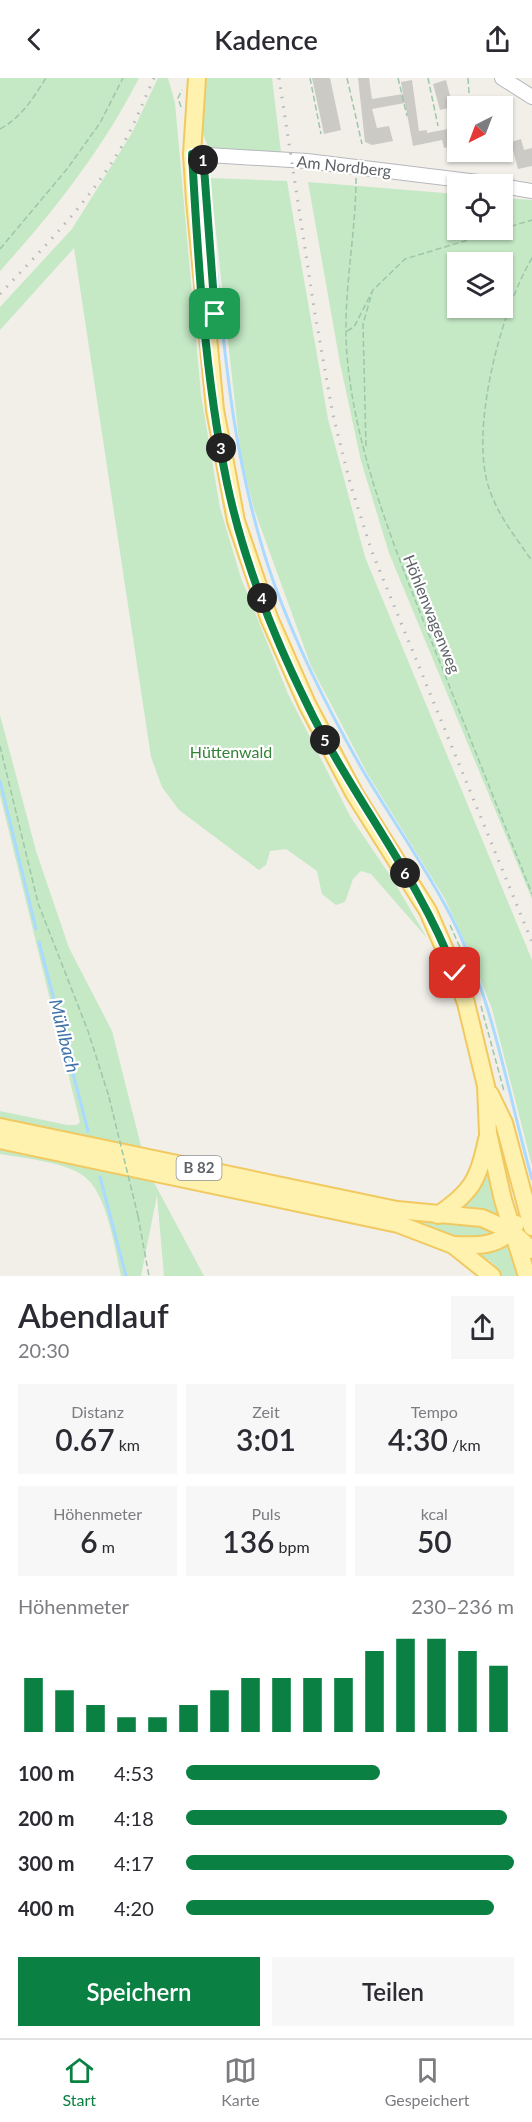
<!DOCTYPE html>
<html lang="de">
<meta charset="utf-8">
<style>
body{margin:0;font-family:Lato,sans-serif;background:#f7f7f7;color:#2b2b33;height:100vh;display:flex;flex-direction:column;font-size:22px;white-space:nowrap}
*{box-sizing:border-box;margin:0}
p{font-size:20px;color:#7c7c81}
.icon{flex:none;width:33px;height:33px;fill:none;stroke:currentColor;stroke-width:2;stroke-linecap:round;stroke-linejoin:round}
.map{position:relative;height:1198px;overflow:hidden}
.drawer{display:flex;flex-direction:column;background:#fff;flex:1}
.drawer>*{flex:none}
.needle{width:39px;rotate:222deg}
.controls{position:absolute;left:447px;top:18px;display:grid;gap:12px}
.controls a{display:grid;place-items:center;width:66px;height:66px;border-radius:0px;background:#fff;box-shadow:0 2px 4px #0004;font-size:30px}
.pin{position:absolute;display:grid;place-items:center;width:51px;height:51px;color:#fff;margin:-26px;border-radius:12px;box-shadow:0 3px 9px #0006}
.km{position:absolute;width:30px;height:30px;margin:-15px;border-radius:50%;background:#222;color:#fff;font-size:16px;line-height:30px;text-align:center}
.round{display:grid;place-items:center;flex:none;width:63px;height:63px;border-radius:0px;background:#f7f7f7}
.overview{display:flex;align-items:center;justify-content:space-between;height:102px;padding:0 18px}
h1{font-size:33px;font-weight:600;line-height:45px}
.metrics{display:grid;grid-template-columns:repeat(3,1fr);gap:9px;height:102px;padding:6px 18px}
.metrics div{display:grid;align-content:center;border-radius:0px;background:#f7f7f7;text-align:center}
.metrics b{font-size:30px;font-weight:600}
.metrics small{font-size:16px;font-weight:400}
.metrics p{font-size:16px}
.chart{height:168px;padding:12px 18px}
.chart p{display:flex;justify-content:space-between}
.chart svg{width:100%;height:108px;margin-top:6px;stroke:#0b8043;stroke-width:6}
.cta{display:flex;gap:12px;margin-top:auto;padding:12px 18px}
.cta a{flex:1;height:69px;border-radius:0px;background:#0b8043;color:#fff;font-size:24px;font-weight:600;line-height:69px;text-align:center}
.cta a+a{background:#f7f7f7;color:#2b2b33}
ul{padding:0 18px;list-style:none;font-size:20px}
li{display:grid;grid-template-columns:96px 72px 1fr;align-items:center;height:45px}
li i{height:15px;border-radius:8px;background:#0b8043}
header{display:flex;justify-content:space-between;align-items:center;height:78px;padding:0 18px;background:#fff;font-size:27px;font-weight:600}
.tabs{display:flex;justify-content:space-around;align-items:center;height:84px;border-top:2px solid #e1e1e2;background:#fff;font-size:16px;color:#7c7c81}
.tabs a{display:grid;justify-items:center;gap:3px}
.tabs .active{color:#0b8043}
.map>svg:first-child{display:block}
</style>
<header><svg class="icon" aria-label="back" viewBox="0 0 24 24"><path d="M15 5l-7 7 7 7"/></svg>Kadence<svg class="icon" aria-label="share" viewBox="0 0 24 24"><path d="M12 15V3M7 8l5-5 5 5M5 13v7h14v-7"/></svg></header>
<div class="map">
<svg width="532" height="1198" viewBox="0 0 532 1198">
<rect width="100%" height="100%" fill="#f1efe8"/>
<g fill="#c5e8c5" fill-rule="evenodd">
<path d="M0,0H139C102,72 54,133 0,193Z"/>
<polygon points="158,0 168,0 175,25 201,317 220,430 241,500 288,616 350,738 393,802 427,860 371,796 361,793 353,801 345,824 336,827 322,816 317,793 286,771 270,773 266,787 259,792 179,732 162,709 151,679 74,170 0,252 0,229 72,151 132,55"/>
<path d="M206,0H272L281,75L210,70C196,53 202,21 206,0Z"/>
<polygon points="210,100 287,103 328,341 365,479 532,882 532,1088 492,931 470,875 445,821 367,695 311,588 254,431 241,380"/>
<path d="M308,104L457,116L458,152H502L503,120L532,122V821L389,475L361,383L340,285ZM458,184H502V230H458Z"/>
<polygon points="0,637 36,773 69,870 112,953 142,1072 0,1041 0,1033 67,1047 77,1047 80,1044 0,717"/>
<path d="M0,1067L151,1099L204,1198H164L157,1117L141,1198H121C115,1171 107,1116 85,1099C67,1084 23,1080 0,1076Z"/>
<polygon points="485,1093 489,1093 501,1138 480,1132 458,1130"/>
<polygon points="420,1143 481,1146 498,1155 464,1162 437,1153"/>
<polygon points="507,1164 519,1198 499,1198 496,1189 489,1182 481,1183 474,1173"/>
</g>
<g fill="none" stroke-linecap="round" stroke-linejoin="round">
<g stroke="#aadaff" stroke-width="3">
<path d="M208,104C222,241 228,378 275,508C298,571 329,633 362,691C389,737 420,781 445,827C492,912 506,1009 532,1101"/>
<polyline points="0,703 36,851"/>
<polyline points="39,864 88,1053"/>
<polyline points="100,1099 126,1198"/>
</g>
</g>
<g fill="#cccac5">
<polygon points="312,0 330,0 341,52 324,56"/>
<polygon points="358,0 369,0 372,21 403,16 401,4 412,2 419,53 427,52 427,55 453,50 456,67 444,70 442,62 413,68 405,25 372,31 377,50 389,48 393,63 372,67 365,64"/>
<polygon points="446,2 453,29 440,32 433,6"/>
<polygon points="521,61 524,72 532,70 532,88 518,91 511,64"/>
</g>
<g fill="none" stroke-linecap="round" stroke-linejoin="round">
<g stroke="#b5b8bc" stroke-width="16">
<g id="minor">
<polyline points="502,0 532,19"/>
<polyline points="192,76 307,83 494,106"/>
<polyline points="502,108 532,113"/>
</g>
</g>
<g stroke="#f2c960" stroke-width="20">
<g id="major">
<polyline points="197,0 192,76 195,123 215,332 236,443 269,540 307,626 354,715 428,833 455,895 466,925 486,1008 488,1055 503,1122 527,1198"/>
<polyline points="490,1016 504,1045 532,1149"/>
<polyline points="0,1049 397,1132 482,1140 511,1153 532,1172"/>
<polyline points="0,1062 398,1146 453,1167 492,1198"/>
<path d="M438,1137C472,1114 479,1101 487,1061"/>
<path d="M453,1167C478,1168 501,1169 516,1146"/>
</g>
</g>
<g stroke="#9cc7a9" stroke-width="1.5" stroke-dasharray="6 3" stroke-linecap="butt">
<polyline points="310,0 321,56"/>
<polyline points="347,0 362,66"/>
<polyline points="398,0 407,38"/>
<polyline points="428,0 438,48"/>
<polyline points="468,0 470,28"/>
<polyline points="181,29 178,20 182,12"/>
<path d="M0,51C21,40 34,19 46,0"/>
<path d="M356,100C356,159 342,218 347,277C355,375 397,476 433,567C466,650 499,733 532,816"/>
<polyline points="502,151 532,142"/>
<polyline points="0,171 67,91 100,45 123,0"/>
<path d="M532,180C501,232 468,355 490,413C499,439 517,461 532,483"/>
<polyline points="347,253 354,249 373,212 405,181 501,152"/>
<polyline points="366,368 363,246 372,215"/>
<polyline points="0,668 38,825 88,953 109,1019"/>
<polyline points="450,847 466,883"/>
<polyline points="481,928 504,1013"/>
<polyline points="138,1138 149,1198"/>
</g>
<use href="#minor" stroke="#fff" stroke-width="14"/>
<use href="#major" stroke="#fff2af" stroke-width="16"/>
<g stroke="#b6b7b8" stroke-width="3" stroke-dasharray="1.5 8" stroke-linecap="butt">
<polyline points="279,0 315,236 333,337 350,405 372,474 532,864"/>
<path d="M0,216C46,167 95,118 127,59C137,40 145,20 154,0"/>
</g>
<polyline stroke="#9cc7a9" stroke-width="1.5" stroke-dasharray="6 3" stroke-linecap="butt" points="109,1019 138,1138"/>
</g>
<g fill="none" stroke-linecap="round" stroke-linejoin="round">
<g stroke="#fff" stroke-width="12">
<path id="route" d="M215,236L203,76H192C198,183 205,300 227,405C243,481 273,557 307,626C351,718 419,799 455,895"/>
</g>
<use href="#route" stroke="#0b8043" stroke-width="8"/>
</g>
<g text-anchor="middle" stroke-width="4.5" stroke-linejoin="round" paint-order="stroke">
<rect fill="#fff" stroke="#8f9295" stroke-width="1.5" x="176.5" y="1078" width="45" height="24" rx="4.5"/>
<g font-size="15" font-weight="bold" fill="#5f6368">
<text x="199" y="1095">B 82</text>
</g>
<g font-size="16" fill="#5f6368" stroke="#fff">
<text transform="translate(344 88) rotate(6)" y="6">Am Nordberg</text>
<text transform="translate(432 536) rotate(68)" y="6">Höhlenwagenweg</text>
</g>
<g font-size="16" fill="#348238" stroke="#fff">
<text x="231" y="680">Hüttenwald</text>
</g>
<g font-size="18" font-style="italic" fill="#4174aa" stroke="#fff">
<text transform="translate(64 958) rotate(76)" y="6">Mühlbach</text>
</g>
</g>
</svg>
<div class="controls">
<a><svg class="needle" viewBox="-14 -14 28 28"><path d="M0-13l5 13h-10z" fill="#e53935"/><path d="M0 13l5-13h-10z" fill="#7c7c81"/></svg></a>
<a><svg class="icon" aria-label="locate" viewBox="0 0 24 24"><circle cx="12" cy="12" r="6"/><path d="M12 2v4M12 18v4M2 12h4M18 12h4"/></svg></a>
<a><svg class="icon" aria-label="layers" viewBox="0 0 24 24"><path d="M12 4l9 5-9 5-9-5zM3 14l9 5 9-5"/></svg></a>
</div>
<div class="pin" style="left:215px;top:236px;background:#1e9e55"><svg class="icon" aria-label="arrive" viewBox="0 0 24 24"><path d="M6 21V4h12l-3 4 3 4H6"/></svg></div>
<div class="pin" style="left:455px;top:895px;background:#d93025"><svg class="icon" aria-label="check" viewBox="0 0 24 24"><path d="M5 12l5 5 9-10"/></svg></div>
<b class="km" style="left:203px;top:82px">1</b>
<b class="km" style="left:221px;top:370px">3</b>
<b class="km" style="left:262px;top:520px">4</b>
<b class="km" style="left:325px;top:662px">5</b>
<b class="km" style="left:405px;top:795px">6</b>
</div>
<section class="drawer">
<div class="overview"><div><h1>Abendlauf</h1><p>20:30</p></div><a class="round"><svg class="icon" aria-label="share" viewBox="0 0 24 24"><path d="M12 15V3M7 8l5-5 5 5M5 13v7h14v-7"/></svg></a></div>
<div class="metrics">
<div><p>Distanz</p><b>0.67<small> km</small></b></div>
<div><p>Zeit</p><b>3:01</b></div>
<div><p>Tempo</p><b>4:30<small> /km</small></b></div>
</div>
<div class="metrics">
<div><p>Höhenmeter</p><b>6<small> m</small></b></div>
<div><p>Puls</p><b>136<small> bpm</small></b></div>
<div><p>kcal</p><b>50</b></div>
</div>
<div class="chart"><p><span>Höhenmeter</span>230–236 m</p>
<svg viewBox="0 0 160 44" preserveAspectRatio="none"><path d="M5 44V22M15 44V27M25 44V33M35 44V38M45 44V38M55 44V33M65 44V27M75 44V22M85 44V22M95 44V22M105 44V22M115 44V11M125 44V6M135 44V6M145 44V11M155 44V17"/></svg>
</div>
<ul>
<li><b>100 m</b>4:53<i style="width:59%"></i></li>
<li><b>200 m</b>4:18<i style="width:98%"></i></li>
<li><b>300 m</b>4:17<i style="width:100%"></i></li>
<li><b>400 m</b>4:20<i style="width:94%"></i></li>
</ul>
<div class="cta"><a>Speichern</a><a>Teilen</a></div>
</section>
<nav class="tabs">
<a class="active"><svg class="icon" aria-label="home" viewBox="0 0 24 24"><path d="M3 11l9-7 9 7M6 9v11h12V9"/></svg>Start</a>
<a><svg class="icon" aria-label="map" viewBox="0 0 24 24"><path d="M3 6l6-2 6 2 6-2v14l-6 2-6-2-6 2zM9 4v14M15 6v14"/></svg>Karte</a>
<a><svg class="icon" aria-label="saved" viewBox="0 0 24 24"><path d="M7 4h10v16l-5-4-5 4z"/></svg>Gespeichert</a>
</nav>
